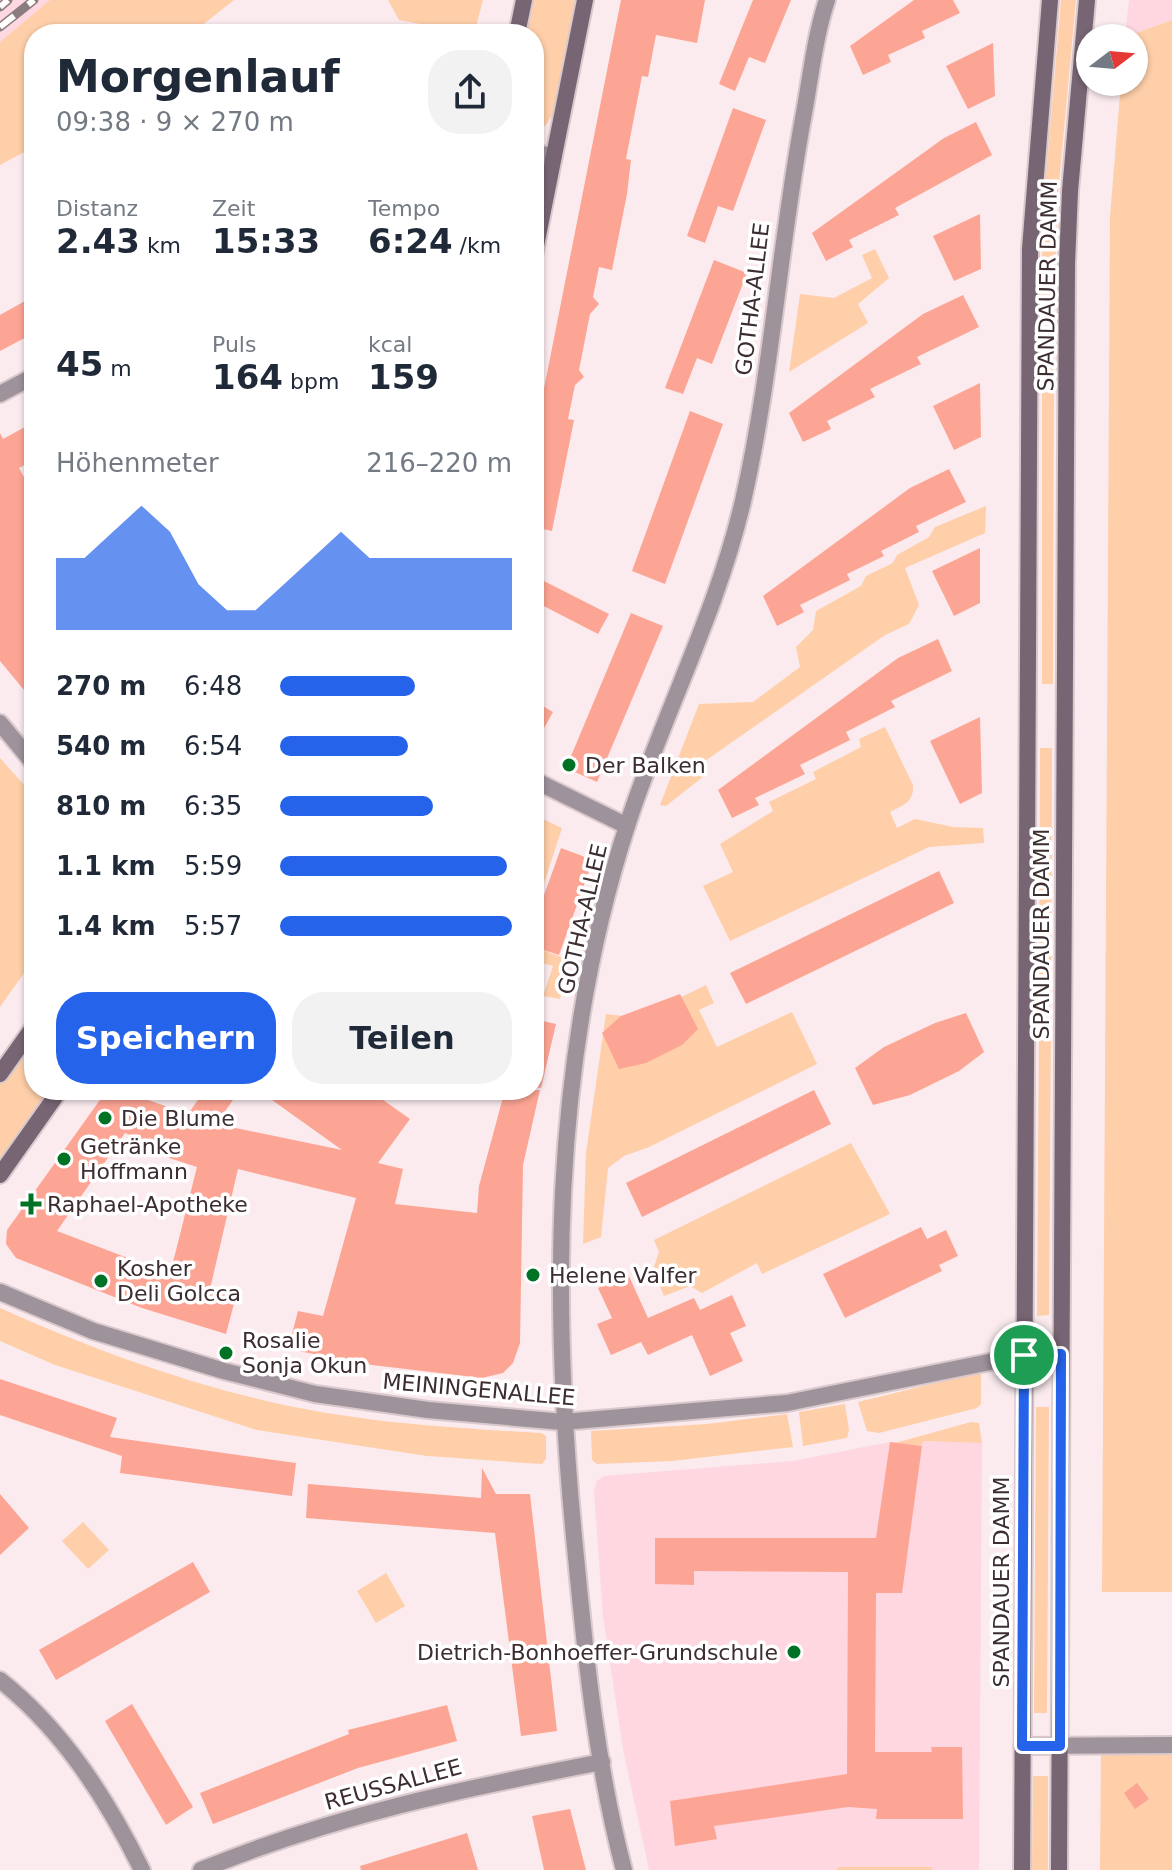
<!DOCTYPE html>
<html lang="de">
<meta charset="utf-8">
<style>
body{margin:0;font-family:"DejaVu Sans",sans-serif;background:#f2f2f3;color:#1f2937;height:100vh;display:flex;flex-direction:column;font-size:30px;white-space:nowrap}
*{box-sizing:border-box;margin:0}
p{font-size:26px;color:#747a83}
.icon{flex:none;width:44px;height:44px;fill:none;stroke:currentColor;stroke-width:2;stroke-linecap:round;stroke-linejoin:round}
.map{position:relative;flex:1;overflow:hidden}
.side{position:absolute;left:24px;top:24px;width:520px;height:1076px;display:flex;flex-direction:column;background:#fff;border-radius:32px;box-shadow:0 2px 6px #0004}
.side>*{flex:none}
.needle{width:52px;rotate:74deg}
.tools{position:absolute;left:1076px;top:24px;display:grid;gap:16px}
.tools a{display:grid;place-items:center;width:72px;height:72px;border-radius:50%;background:#fff;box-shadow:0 2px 6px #0004;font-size:40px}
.pin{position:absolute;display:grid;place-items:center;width:68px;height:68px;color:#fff;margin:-34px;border:4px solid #fff;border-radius:50%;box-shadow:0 2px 8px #0007}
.round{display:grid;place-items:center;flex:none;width:84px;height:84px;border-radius:32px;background:#f2f2f3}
.overview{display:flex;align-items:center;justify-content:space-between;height:136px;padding:0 32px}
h1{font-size:44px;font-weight:700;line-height:60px}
.stats{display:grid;grid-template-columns:repeat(3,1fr);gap:12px;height:136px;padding:8px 32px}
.stats div{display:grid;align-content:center}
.stats b{font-size:34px;font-weight:700}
.stats small{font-size:22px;font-weight:400}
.stats p{font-size:22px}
.chart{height:224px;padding:16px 32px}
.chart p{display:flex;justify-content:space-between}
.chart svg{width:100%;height:144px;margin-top:8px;fill:#2563eb;opacity:.7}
.cta{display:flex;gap:16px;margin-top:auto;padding:16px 32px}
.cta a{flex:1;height:92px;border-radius:32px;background:#2563eb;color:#fff;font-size:32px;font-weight:700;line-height:92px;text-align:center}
.cta a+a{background:#f2f2f3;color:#1f2937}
ul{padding:0 32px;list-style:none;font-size:26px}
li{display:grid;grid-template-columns:128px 96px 1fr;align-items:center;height:60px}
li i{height:20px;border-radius:10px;background:#2563eb}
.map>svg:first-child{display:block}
</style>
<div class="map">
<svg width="1172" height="1870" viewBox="0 0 1172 1870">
<rect width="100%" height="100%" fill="#fbebee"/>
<g fill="#fed7e0">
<polygon points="0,0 50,0 0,42"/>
<polygon points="1129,0 1172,0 1172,20 1125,37"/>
<polygon points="922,1441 982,1443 979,1870 649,1870 623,1749 603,1617 594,1490 597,1481 604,1476 793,1461 890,1442 921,1446"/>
</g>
<g fill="#fecfa9">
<polygon points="50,0 234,0 191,34 34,34 34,147 0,165 0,42"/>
<polygon points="388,0 483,0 474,34 399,20"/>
<polygon points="529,0 575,0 553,114 546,125 534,131 534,34 523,34"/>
<polygon points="1061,0 1076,0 1057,205 1055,308 1041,308 1043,211"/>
<polygon points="1172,20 1172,1592 1102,1592 1110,217 1121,82 1134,82 1134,38 1125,37"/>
<polygon points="875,249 889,278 858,304 868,323 789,372 800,294 834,298 872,278 862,255"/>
<polygon points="1042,365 1054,365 1053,684 1042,684"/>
<polygon points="986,506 985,533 905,568 919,605 909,624 885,635 698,766 704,776 666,806 660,805 699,704 753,702 800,667 796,647 813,630 816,611 861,586 866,576 893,563 897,555 929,537 935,527"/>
<path d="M885,727L913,785C914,802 904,805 890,812L897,828L915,819L953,827L983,828L984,843L929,847L730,941L703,886L733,872L720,844L773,811L769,802L816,779L813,772L861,747L859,739Z"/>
<polygon points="1040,748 1052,748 1051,1004 1039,1004"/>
<polygon points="0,758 34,796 34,959 0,1007"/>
<polygon points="534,815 562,828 534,914"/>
<polygon points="534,947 569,960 560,999 543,996 553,966 534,961"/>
<polygon points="706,985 714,1003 699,1010 717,1047 792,1012 817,1064 649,1147 624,1156 608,1168 601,1237 583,1244 586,1153 606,1014 639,1018"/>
<polygon points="1039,1021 1051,1021 1049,1315 1037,1316"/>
<polygon points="34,1036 34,1090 51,1090 0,1163 0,1084"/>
<polygon points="851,1143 890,1214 762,1274 757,1263 702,1293 690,1286 664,1296 653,1270 659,1252 654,1240"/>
<path d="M0,1308C109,1357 228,1399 347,1416C412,1426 476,1429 541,1433L546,1436V1459L542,1464L427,1456L257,1430L55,1365L0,1341Z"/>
<polygon points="981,1372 981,1404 977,1408 879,1433 867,1431 858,1402"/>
<polygon points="845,1404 849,1430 847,1438 803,1446 799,1412"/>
<polygon points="1036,1407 1049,1407 1047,1713 1034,1713"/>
<polygon points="787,1414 793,1447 672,1461 597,1464 592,1460 591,1431 707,1424"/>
<polygon points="971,1422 979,1423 982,1443 923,1441 922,1446 895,1443"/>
<polygon points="83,1522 109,1550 88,1569 62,1541"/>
<polygon points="386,1573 405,1606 376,1623 357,1591"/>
<polygon points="1172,1745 1172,1870 1100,1870 1101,1746"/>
<polygon points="1033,1776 1048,1776 1048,1870 1032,1870"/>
<rect x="837" y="1867" width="95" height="3"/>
</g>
<g fill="#fda594" fill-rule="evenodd">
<polygon points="621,0 705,0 697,43 656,35 648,77 642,76 626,159 631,160 627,194 612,270 599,267 593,297 599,304 590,314 579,370 584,377 575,385 568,419 574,420 552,531 534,527 534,439"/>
<polygon points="753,0 791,0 765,63 749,57 735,91 719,84"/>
<polygon points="914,0 953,0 960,13 922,31 925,38 888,55 891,62 863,75 850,46"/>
<polygon points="993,43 995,96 968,109 946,66"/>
<polygon points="733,108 766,120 733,211 718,206 705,243 687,236"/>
<polygon points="976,122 992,155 895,208 899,215 849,240 853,247 826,261 812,233 944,138"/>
<polygon points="980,214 981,269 954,281 933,236"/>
<polygon points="714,260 747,273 712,364 697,358 683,394 665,388"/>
<polygon points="963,295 979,327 917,357 921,364 870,389 875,397 827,421 831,429 803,442 789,413 923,314"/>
<polygon points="34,296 34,333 0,351 0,315"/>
<polygon points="980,383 981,437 954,450 933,406"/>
<polygon points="690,411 723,424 665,584 632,571"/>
<polygon points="34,422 34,460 19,468 34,496 34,702 0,661 0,433 3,439"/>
<polygon points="949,469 966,502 916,526 919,532 881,551 884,556 847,574 850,580 800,605 804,612 777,626 763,596 910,488"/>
<polygon points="980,548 980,603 954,616 932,571"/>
<polygon points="534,576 609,614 598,634 534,601"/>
<polygon points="631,613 663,626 597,782 566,768"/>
<polygon points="938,639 952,671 891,701 895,707 846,732 850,740 800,765 805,774 755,798 759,805 732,818 718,790 898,658"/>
<polygon points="534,701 553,712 534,746"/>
<polygon points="980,717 982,793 960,804 930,741"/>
<polygon points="561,848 593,860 559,955 534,947 534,923"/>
<polygon points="939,871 954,903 746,1004 730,973"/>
<polygon points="680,994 698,1029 682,1045 646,1063 619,1069 602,1033 621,1016"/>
<polygon points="966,1013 984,1052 959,1071 910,1095 873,1105 855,1068 884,1047 935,1023"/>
<polygon points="534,1019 556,1024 541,1088 534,1087"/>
<path d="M107,1090H156L148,1100L188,1114L205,1090H240L216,1124L342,1150L258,1090H369L410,1119L378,1163L403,1169L395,1204L477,1213L479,1186L505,1090H540L523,1165L520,1343L513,1363L503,1373L482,1378L372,1365L288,1349L298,1311L323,1316L356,1198L238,1169L210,1289L236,1296L226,1334L142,1308L16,1258L6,1244L7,1230ZM125,1133L154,1144L151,1152L197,1167L170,1274L57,1231Z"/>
<polygon points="814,1090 831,1124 642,1217 626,1183"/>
<polygon points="921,1227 927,1239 946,1230 958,1256 939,1265 942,1271 845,1318 823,1274"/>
<polygon points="628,1274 648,1318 694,1298 700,1310 732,1295 746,1326 730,1333 743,1361 710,1376 692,1335 648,1355 641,1342 611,1355 597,1324 612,1318 598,1288"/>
<polygon points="0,1379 117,1418 110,1437 296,1463 292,1496 120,1473 122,1456 0,1415"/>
<polygon points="890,1442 922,1446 902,1593 876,1593 875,1752 932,1752 931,1747 962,1747 963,1819 876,1819 877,1809 848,1807 714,1826 717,1839 675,1846 670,1801 847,1774 848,1572 694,1571 694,1585 655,1584 655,1538 876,1538"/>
<polygon points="482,1468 496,1494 530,1494 557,1731 521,1736 495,1533 306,1518 308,1484 481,1498"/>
<polygon points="0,1494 29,1528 0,1555"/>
<polygon points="193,1562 210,1592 56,1680 39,1650"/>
<polygon points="132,1704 193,1807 166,1825 105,1721"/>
<polygon points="447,1705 457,1741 358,1768 213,1824 200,1793 349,1734 348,1730"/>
<polygon points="1137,1783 1149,1799 1135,1809 1124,1793"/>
<polygon points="570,1809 586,1870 544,1870 532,1816"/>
<polygon points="467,1833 478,1870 361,1870 360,1866"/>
</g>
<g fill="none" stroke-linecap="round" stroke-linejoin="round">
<g stroke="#d9c9cc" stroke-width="20">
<g id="minor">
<polyline points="534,153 554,156"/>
<polyline points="0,394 34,376"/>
<polyline points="0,723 34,764"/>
<polyline points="534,780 627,826"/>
<polyline points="0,1292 93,1331 224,1371 315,1394 428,1410 563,1422 787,1403 1024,1355 1061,1354"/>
<path d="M0,1680C63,1730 107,1799 142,1870"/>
<polyline points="1022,1746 1172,1745"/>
<path d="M201,1870C335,1815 461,1789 602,1762"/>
<path d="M624,1870C597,1768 586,1662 576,1557C551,1311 550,1064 627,826C662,717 717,613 743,501C772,373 780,241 804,113C811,75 815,36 827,0"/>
</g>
</g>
<g stroke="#d9c9cc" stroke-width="20">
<g id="secondary">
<polyline points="517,34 524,0"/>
<polyline points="534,256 585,0"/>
<polyline points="0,1074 34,1026"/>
<polyline points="0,1175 60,1090"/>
<polyline points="1022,1870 1030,249 1050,0"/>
<polyline points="1059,1870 1067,264 1070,191 1087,0"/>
</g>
</g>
<use href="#minor" stroke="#9e929b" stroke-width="16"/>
<use href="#secondary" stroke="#776573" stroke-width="16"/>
<g stroke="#8b7c7f" stroke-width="9">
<g id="rail">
<polyline points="0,7 8,0"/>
<polyline points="0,27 34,0"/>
</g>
</g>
<use href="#rail" stroke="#fff" stroke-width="6" stroke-dasharray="18" stroke-linecap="butt"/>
</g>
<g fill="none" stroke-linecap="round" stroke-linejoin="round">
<g stroke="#fff" stroke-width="16">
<polygon id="route" points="1061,1354 1060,1746 1022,1746 1024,1355"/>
</g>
<use href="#route" stroke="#2563eb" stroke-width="10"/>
</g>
<g fill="#007225" stroke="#fff" stroke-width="3">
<circle cx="569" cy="765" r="8"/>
<circle cx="105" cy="1118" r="8"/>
<circle cx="64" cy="1159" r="8"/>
<path d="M27 1192h8v8h8v8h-8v8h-8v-8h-8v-8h8z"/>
<circle cx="533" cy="1275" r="8"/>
<circle cx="101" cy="1281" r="8"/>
<circle cx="226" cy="1353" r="8"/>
<circle cx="794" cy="1652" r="8"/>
</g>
<g text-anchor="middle" stroke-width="7" stroke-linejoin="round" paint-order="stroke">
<g font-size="22" fill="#3c2d30" stroke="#fff">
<text transform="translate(1047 286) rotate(-89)" y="8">SPANDAUER DAMM</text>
<text transform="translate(752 299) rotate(-83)" y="8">GOTHA-ALLEE</text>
<text transform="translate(582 919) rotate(-77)" y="8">GOTHA-ALLEE</text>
<text transform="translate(1041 934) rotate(-90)" y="8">SPANDAUER DAMM</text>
<text transform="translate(479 1389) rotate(5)" y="8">MEININGENALLEE</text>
<text transform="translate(1001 1582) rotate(-90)" y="8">SPANDAUER DAMM</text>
<text transform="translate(393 1784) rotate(-15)" y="8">REUSSALLEE</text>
</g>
<g font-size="22" fill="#3c2d30" stroke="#fff" text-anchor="start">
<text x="585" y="773">Der Balken</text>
<text x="121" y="1126">Die Blume</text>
<text x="80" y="1154">Getränke<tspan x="80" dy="25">Hoffmann</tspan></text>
<text x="47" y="1212">Raphael-Apotheke</text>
<text x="117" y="1276">Kosher<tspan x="117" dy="25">Deli Golcca</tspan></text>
<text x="549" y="1283">Helene Valfer</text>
<text x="242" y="1348">Rosalie<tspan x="242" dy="25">Sonja Okun</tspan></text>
<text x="778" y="1660" text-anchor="end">Dietrich-Bonhoeffer-Grundschule</text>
</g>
</g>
</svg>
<div class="tools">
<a><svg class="needle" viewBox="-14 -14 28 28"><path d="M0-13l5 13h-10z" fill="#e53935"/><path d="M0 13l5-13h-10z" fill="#747a83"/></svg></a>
</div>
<div class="pin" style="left:1024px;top:1355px;background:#1e9e55"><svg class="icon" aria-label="arrive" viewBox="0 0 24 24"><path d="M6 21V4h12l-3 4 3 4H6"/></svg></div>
<section class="side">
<div class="overview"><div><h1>Morgenlauf</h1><p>09:38 · 9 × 270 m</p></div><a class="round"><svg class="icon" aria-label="share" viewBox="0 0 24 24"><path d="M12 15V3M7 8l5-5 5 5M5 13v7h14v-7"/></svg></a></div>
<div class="stats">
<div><p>Distanz</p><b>2.43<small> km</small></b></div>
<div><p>Zeit</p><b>15:33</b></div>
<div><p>Tempo</p><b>6:24<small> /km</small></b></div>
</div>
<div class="stats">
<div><b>45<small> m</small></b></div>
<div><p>Puls</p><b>164<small> bpm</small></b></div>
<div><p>kcal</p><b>159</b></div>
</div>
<div class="chart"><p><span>Höhenmeter</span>216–220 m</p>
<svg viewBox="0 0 160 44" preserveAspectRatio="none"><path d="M0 44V22L10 22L20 14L30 6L40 14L50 30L60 38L70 38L80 30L90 22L100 14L110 22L120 22L130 22L140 22L150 22L160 22V44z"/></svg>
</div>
<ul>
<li><b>270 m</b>6:48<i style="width:58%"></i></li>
<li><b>540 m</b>6:54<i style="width:55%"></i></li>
<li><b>810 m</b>6:35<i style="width:66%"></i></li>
<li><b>1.1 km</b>5:59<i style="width:98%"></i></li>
<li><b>1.4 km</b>5:57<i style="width:100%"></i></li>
</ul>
<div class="cta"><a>Speichern</a><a>Teilen</a></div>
</section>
</div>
